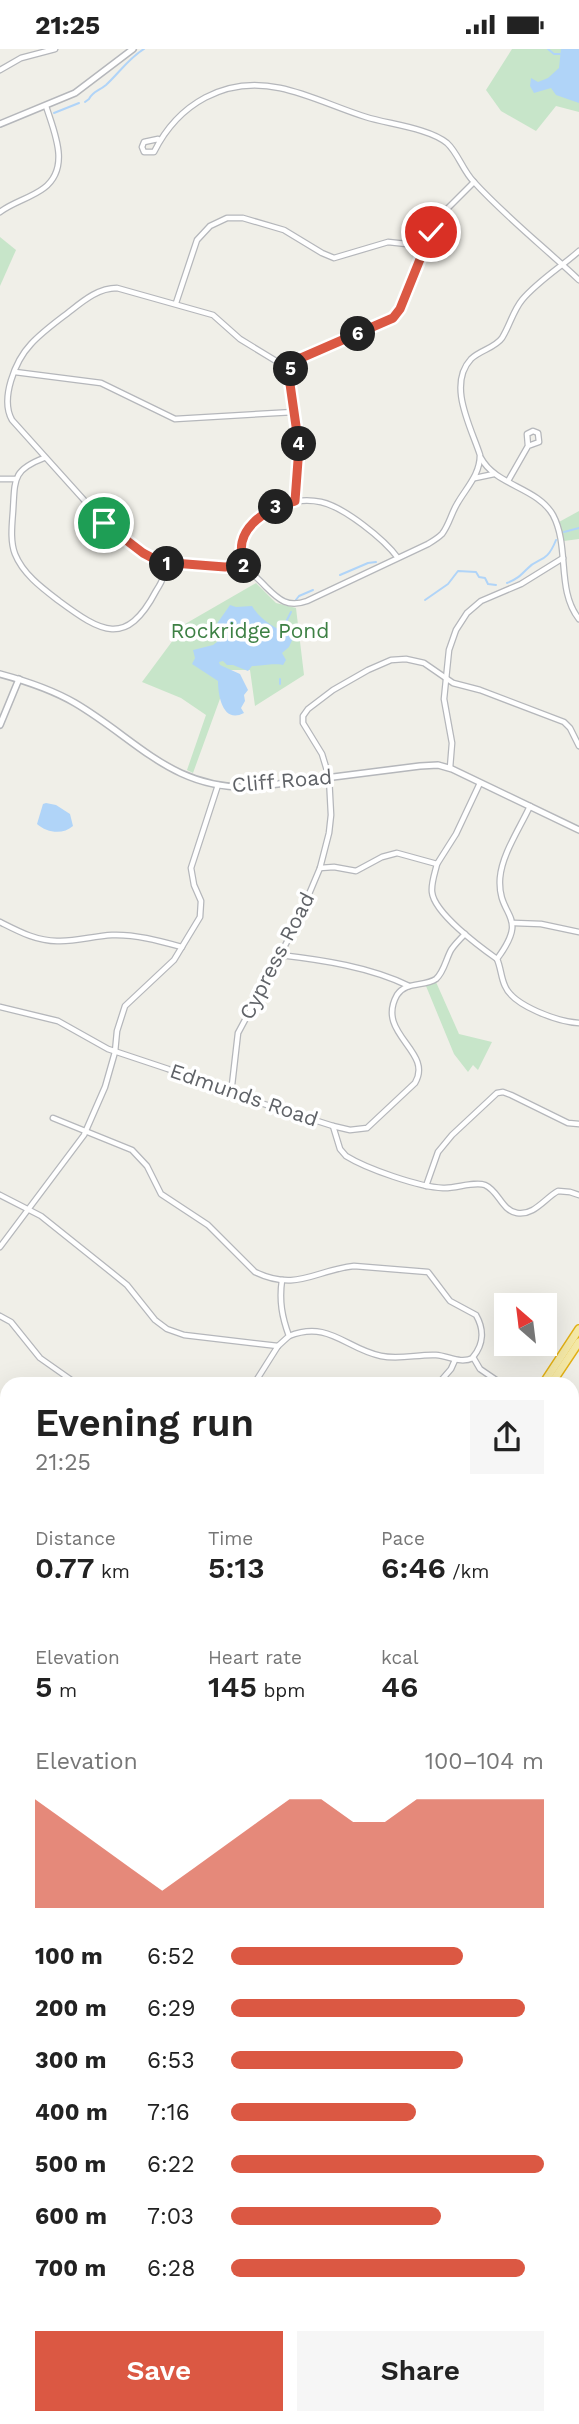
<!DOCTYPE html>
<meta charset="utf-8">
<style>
body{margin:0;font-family:"Work Sans",sans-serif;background:#f6f6f6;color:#222;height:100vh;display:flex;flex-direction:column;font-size:26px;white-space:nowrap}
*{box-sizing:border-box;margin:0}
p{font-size:23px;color:#767676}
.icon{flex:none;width:38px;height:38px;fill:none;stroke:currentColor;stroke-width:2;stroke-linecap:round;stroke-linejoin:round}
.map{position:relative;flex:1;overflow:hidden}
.details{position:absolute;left:0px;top:1328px;width:579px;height:1048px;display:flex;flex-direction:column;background:#fff;border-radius:21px 21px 0 0;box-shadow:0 7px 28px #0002}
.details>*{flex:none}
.needle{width:46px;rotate:332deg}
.fabs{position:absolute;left:494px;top:1244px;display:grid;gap:14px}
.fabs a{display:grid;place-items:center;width:63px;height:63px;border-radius:0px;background:#fff;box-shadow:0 7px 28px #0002;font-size:35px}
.pin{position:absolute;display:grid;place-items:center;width:60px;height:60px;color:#fff;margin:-30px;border:4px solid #fff;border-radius:50%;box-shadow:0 2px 7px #0007}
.km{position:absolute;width:35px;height:35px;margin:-18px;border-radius:50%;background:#222;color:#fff;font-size:19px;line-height:35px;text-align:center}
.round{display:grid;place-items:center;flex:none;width:74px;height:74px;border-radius:0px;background:#f6f6f6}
.headline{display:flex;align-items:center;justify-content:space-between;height:119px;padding:0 35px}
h1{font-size:38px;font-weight:600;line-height:52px}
.stats{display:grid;grid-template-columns:repeat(3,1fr);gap:10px;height:119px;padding:7px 35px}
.stats div{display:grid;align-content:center}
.stats b{font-size:30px;font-weight:600}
.stats small{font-size:19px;font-weight:400}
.stats p{font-size:19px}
.chart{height:196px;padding:14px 35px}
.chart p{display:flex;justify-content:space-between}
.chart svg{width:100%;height:126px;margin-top:7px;fill:#db5843;opacity:.7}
.cta{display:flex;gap:14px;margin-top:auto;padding:14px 35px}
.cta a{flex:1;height:80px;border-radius:0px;background:#db5843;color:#fff;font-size:28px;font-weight:600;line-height:80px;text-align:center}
.cta a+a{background:#f6f6f6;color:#222}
ul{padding:0 35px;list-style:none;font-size:23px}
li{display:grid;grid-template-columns:112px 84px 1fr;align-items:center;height:52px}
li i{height:18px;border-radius:9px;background:#db5843}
.status{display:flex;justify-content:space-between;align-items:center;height:49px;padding:0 35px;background:#fff;direction:ltr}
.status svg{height:19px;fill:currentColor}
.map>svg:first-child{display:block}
</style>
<div class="status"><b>21:25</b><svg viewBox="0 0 49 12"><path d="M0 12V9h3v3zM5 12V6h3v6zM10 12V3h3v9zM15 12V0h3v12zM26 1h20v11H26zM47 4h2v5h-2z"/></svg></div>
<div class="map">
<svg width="579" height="2375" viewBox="0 0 579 2375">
<rect width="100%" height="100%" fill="#f0efe8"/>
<g fill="#c7e5c9">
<polygon points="512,0 579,0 579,63 556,57 536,82 501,62 486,41"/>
<polygon points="0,188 16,201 0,237"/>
<polygon points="579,462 579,490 564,492 559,473"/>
<polygon points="256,534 276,554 296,559 304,626 255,657 250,621 213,621 225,636 193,724 187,721 206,666 181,649 142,633 185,575"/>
<polygon points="436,933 459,985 492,993 478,1021 473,1016 468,1023 454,1005 426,937"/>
<polygon points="7,1988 7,2070 0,2068 0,1995"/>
<polygon points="7,2083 7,2145 0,2142 0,2103"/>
<polygon points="579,2266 579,2375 516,2375 518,2370 572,2370 572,2284"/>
</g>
<g fill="#b0d4f8">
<polygon points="561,0 579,0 579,54 556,46 551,39 534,44 530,37 531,29 538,33 548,29 559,19"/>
<path d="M230,556L236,558L252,557C261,572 276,580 292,586L293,589L289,598L282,604L286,611L283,616C270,614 265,617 252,617L248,622L233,616H227L223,612L219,613L220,616L240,625L248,641L244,646L245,652L241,659L244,664C223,675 218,647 218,632L192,615L195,609L193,601L213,596L217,593L216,576Z"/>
<path d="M46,754L56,756L70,765L73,777C63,786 47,784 37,775L43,755Z"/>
</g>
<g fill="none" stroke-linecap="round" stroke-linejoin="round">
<g stroke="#b0d4f8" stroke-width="2">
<polyline points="548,0 554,5 560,5"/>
<path d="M85,53L89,50C93,42 99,42 106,36C119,24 129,9 144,0"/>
<polyline points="54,64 79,54"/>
<polyline points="564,483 579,479"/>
<polyline points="340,526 368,514 376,513"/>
<path d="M507,534C517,530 520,527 527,520C539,507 546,516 556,491"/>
<polyline points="425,551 448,535 458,522 476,523 479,528 485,529 488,535 496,536"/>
<polyline points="295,552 299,547 313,541"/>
<polyline points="283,583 287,578 286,573 291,563"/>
<polyline points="280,630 280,635"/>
<polyline points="572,2321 577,2323"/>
</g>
<g stroke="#b5b7bb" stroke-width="7">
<g id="minor">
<polyline points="0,21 21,9 55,0"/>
<path d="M158,90L144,93L142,98L144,103H154C178,55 225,27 280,39C309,45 337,59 366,68C388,75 429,79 447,94C458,104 463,122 474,133C506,168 544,198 579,231"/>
<path d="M0,163C13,153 31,149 44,139C71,118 54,83 46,57"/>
<polyline points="176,254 197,191 210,177 227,169 243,169 284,181 322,204 334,209 388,193 425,197"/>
<polyline points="278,313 297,310"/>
<polyline points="15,323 101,334 175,370 294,363"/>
<path d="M44,409C12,421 15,431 13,462C12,476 10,492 15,505C23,525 42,539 59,552C101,583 126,599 156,542C163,531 167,525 158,513"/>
<path d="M481,409C496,437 537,438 553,466C570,498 556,541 579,570"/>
<polyline points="475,429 494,425"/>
<polyline points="0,430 15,430"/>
<polyline points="508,432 528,397 527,385 533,382 538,384 539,393 528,397"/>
<polyline points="295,451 299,398 289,330 292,319 301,309 382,275 393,269 400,260 435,175 444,163 474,133"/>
<path d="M398,509C384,490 344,458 321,453C291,446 244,463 243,498C242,503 242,509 244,514C249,523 259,530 266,538C279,551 288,559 307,552L428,495C433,492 438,489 442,485C449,476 451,465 457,455C466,439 480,426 480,406C471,378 447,336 471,310C480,301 495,299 502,289C510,276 513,262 522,251C538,232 561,218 579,202"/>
<path d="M182,516L158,513L111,481L12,371C0,350 15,312 31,295C42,283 56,273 69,263C83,252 98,239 117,239L213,266L240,290L281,315L289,330"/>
<polyline points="164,528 173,520 182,516 246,516"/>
<polyline points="450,719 452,694 444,650 449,601 456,581 467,564 481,552 521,535 563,509"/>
<path d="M437,815C435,824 431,834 432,843C434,864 480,898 497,910C531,864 497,870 500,829C502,805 520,779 530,757"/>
<polyline points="320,819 334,818 356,822 382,808 397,804 437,815 456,785 480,734"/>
<path d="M0,873C18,882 36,892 57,892C75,893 93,887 112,886C135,885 160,892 182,898"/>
<polyline points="514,874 541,875 579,883"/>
<path d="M280,906C323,911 370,918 409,937"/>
<path d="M497,910C501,919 501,929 505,937C513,957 559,973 579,974"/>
<path d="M0,958L58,972L108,1000L168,1020L207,1037L333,1077L340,1100L346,1107C367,1120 419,1138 443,1139C455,1140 474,1132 485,1136C499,1142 501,1161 517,1164C534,1167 545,1149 558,1142L570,1143L579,1146"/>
<polyline points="231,1045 238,984 296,876 320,819 329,784 331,766 329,728 322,705 303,674 303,667 308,660 333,641 368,621 391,611 406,610 424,614 453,634 480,641 564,673 570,679 579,697"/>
<path d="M53,1069L132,1101L147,1117L161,1145L208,1176L255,1223C297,1243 315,1221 354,1217L428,1223L450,1252L476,1266C484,1280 484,1295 473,1308L480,1320L502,1335"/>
<path d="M333,1077L350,1081L367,1079L415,1034C434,1002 375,985 397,946C406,932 424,938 436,930C444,923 446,910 451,901C455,895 460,890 465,885"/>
<polyline points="426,1137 438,1103 452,1086 497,1044 503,1043 511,1046 568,1074 579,1075"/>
<polyline points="0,1146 41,1167 111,1223 127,1236 155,1271 167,1280 184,1286 278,1297"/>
<polyline points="0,1198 84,1086 105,1038 115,1003 117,982 125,957 174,911 200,868 201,852 194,836 191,819 218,736"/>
<polyline points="0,1267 11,1273 40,1309 77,1335"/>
<path d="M289,1287C329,1271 346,1300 381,1307C400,1311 418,1305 436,1306C449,1307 460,1315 473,1309"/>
<path d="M254,1335L278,1297L289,1287C282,1268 279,1252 282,1231"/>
<polyline points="438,1335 451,1320 455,1311"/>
<polyline points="572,1381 579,1379"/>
<polyline points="0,1387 7,1398"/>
<polyline points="572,1430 579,1433"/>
<polyline points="0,1490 7,1490"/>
<polyline points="0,1512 7,1497"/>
<polyline points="572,1530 579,1532"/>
<polyline points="0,1604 7,1607"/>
<polyline points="572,1614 572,1632"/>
<polyline points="572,1645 579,1648"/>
<polyline points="572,1730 579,1733"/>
<polyline points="572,1816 579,1819"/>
<polyline points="0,1830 7,1828"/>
<polyline points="0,2286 7,2289"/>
<polyline points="298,2375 300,2370"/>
</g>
</g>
<g stroke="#b5b7bb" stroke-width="8">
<g id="tertiary">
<polyline points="0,75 75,44 133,0"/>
<path d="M0,625C26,632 51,640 75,654C138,691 173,742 254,738L420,717L438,716L452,720L579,781"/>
<polyline points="0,676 19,630"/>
<polyline points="0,1729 7,1732"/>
<polyline points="572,2011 579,1990"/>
<polyline points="0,2179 7,2181"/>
<polyline points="378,2370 392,2375"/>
<polyline points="402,2375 404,2370"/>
</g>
</g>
<g stroke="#b6b9be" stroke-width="9">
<polyline id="secondary" points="572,1903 579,1906"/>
</g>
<g stroke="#e4b114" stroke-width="10">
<g id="trunk">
<polyline points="543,1335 579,1280"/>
<polyline points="551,1335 579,1293"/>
<polyline points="0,1913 7,1906"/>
<polyline points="0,1923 7,1916"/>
</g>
</g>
<use href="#minor" stroke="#fff" stroke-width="4.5"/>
<use href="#tertiary" stroke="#fff" stroke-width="5"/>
<use href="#secondary" stroke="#fff" stroke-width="6"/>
<use href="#trunk" stroke="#f6eaa7" stroke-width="7"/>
<g stroke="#b5b6b7" stroke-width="2" stroke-dasharray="2 9" stroke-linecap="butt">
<polyline points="572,2159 579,2137"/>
<polyline points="502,2375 503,2370"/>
</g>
</g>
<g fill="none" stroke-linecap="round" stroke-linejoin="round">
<g stroke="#fff" stroke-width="14">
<path id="route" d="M104,474L143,504L160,513L225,518L246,516C228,483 267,458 295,452L299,398L289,328L293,317L301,309L393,269L400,260L431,183"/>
</g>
<use href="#route" stroke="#db5843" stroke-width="9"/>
</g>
<g text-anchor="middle" stroke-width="7" stroke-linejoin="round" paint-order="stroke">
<g font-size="21" fill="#3d8044" stroke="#fff">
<text x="250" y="589">Rockridge Pond</text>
</g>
<g font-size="21" fill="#5f6267" stroke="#fff">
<text transform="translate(282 732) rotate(-5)" y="7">Cliff Road</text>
<text transform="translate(277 907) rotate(-63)" y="7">Cypress Road</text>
<text transform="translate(244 1046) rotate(19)" y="7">Edmunds Road</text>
</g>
</g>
</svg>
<div class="fabs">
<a><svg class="needle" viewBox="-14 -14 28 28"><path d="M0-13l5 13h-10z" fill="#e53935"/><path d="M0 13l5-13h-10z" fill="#767676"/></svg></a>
</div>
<div class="pin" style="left:104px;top:474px;background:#1e9e55"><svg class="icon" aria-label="arrive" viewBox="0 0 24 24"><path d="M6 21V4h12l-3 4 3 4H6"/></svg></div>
<div class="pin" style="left:431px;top:183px;background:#d93025"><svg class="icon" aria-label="check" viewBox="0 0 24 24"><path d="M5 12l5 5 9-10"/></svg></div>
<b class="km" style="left:167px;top:515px">1</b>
<b class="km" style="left:244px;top:517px">2</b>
<b class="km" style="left:276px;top:458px">3</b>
<b class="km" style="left:299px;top:395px">4</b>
<b class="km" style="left:291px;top:320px">5</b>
<b class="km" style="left:358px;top:285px">6</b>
<section class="details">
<div class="headline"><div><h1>Evening run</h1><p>21:25</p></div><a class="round"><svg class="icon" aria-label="share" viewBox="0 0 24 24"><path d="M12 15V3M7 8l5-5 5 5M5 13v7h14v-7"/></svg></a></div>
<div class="stats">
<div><p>Distance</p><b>0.77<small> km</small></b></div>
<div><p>Time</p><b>5:13</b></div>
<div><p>Pace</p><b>6:46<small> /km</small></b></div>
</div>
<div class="stats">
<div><p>Elevation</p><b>5<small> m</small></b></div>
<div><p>Heart rate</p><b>145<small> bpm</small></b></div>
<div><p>kcal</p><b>46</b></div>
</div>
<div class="chart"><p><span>Elevation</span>100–104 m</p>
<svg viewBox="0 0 160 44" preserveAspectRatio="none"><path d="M0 44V6L10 14L20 22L30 30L40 38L50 30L60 22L70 14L80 6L90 6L100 14L110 14L120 6L130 6L140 6L150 6L160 6V44z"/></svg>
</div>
<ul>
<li><b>100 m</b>6:52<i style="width:74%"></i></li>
<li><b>200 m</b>6:29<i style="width:94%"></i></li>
<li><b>300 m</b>6:53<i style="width:74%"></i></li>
<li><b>400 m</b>7:16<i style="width:59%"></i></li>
<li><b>500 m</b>6:22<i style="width:100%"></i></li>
<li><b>600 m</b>7:03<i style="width:67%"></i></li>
<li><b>700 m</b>6:28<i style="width:94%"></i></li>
</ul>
<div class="cta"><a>Save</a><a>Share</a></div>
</section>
</div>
